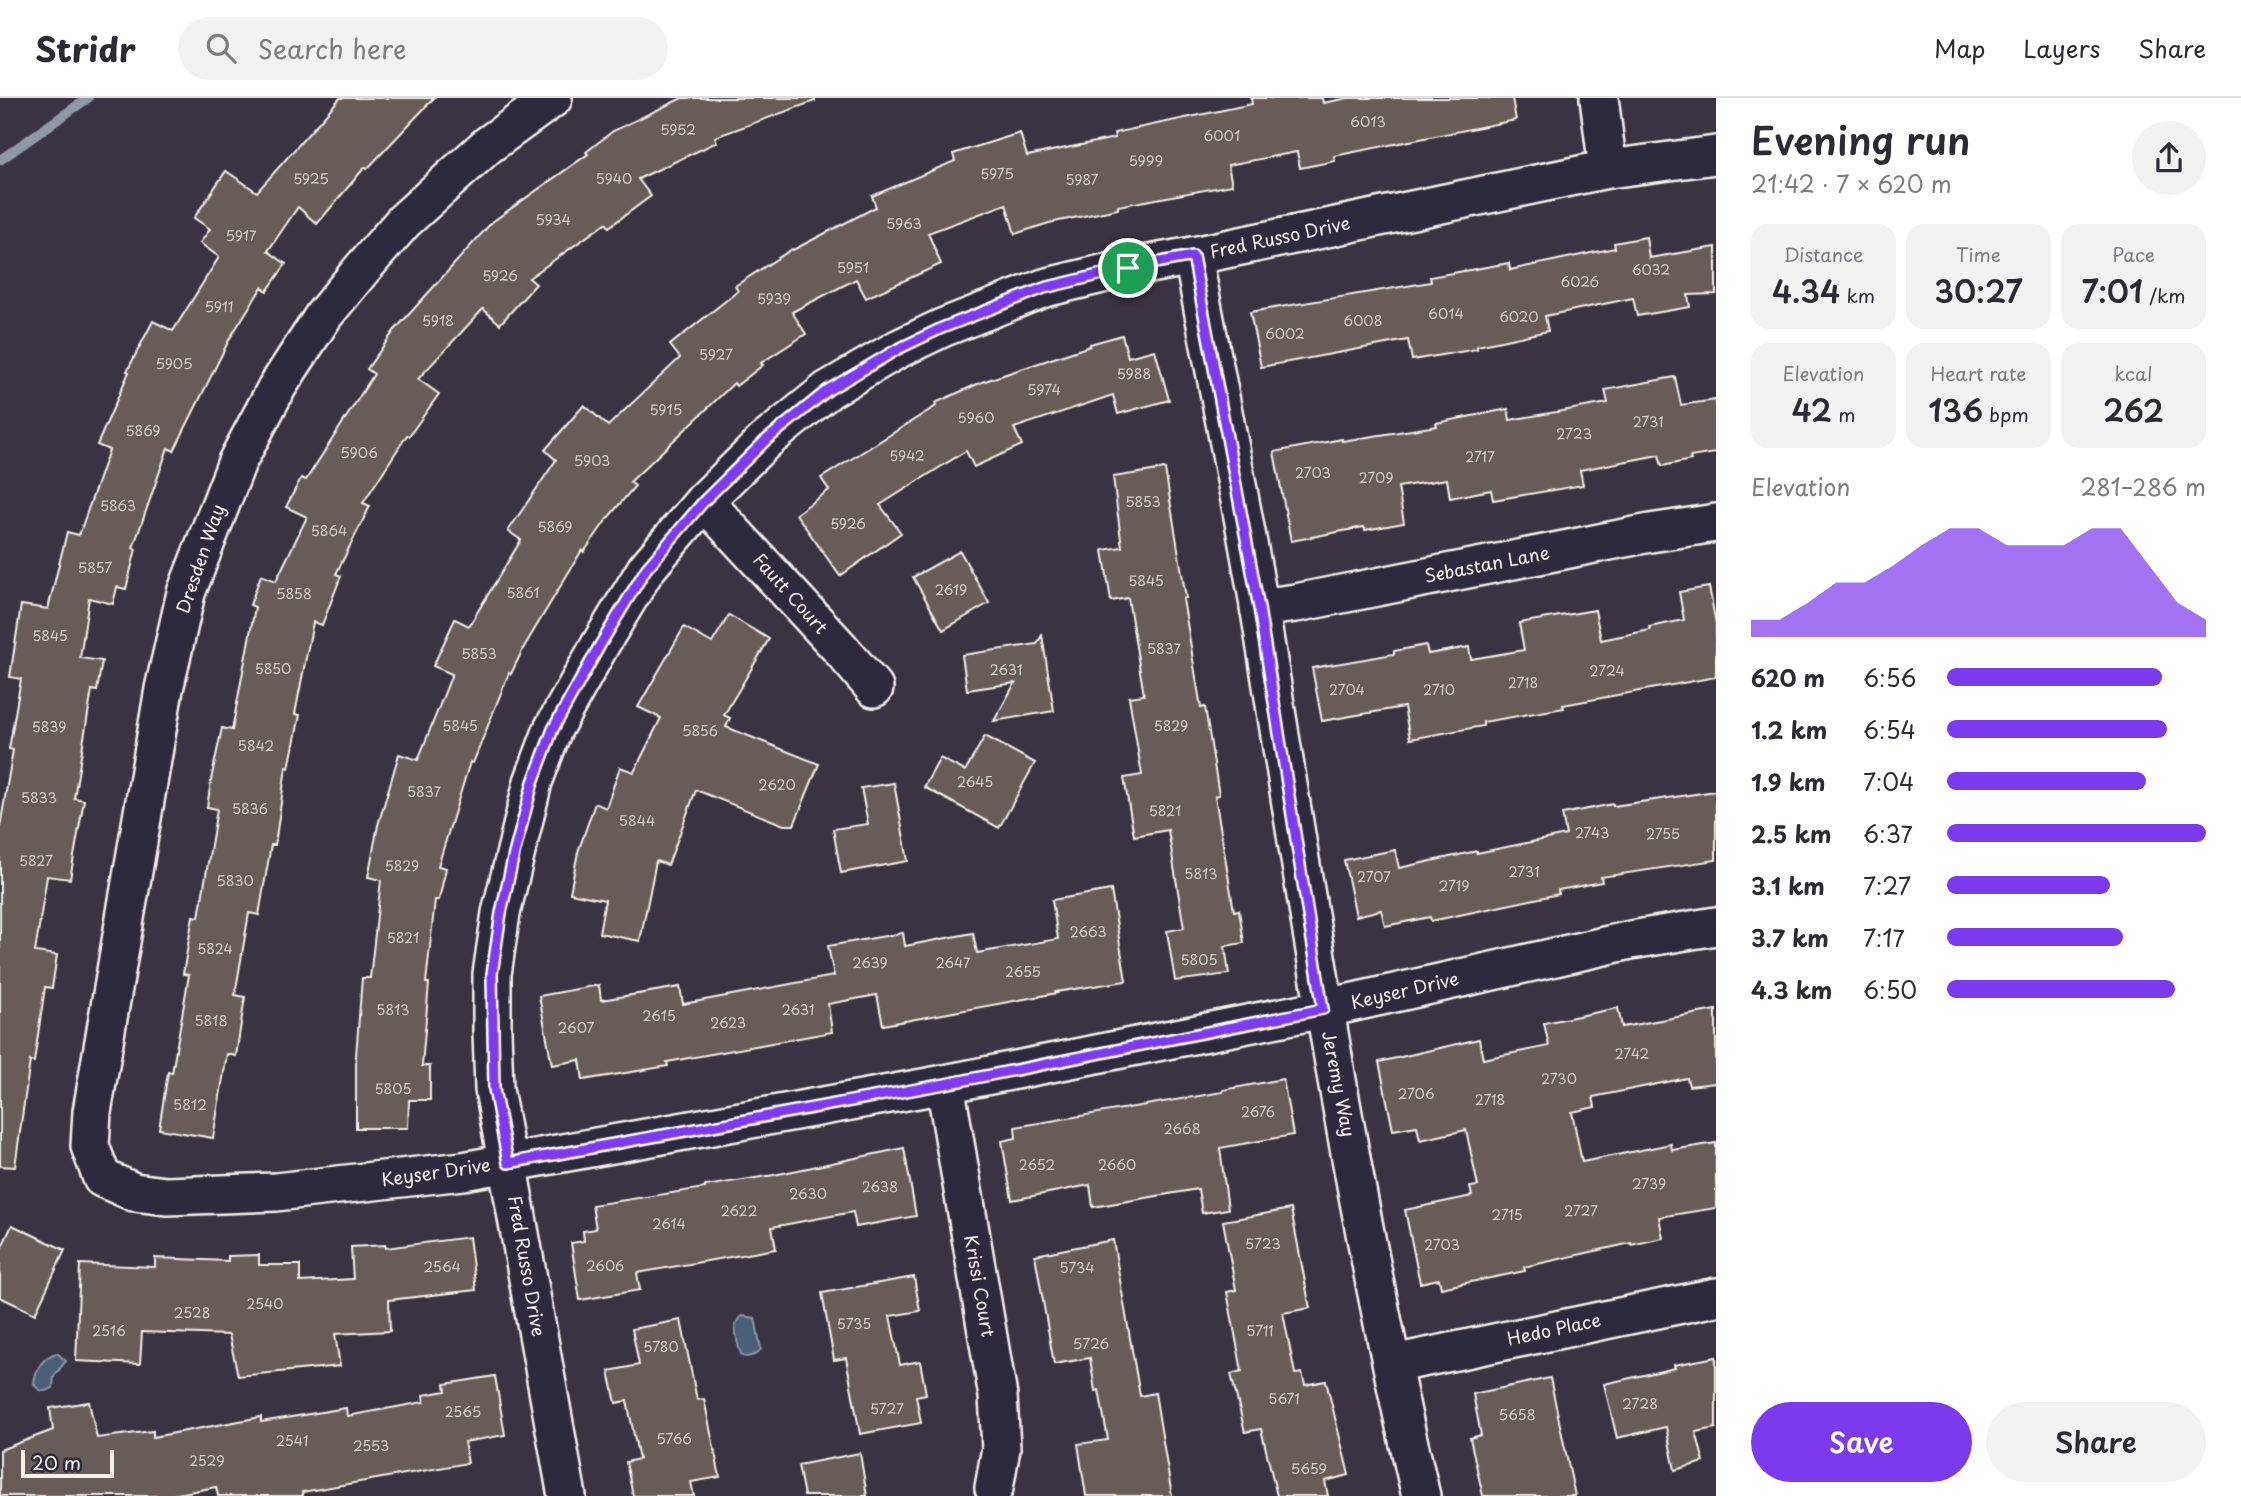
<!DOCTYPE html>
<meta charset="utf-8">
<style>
body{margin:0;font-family:"Playpen Sans",sans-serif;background:#f2f2f3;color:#2b2b33;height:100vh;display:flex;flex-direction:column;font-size:26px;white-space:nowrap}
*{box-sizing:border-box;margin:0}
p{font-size:23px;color:#7c7c81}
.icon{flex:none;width:38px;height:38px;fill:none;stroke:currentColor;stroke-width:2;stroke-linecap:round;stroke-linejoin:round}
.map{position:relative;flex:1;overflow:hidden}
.panel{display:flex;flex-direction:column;background:#fff;width:525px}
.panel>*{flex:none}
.scale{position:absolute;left:21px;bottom:18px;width:93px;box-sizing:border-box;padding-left:7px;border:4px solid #f4f1e8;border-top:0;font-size:19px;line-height:24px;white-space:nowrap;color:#f4f1e8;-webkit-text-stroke:5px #2f2a3d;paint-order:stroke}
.pin{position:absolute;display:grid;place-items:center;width:60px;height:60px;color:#fff;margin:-30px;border:4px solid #fff;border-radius:50%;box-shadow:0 2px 7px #0007}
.round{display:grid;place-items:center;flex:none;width:74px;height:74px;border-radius:37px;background:#f2f2f3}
.overview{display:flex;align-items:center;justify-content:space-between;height:119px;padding:0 35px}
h1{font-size:38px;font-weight:600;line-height:52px}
.metrics{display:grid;grid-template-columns:repeat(3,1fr);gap:10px;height:119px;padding:7px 35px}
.metrics div{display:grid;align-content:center;border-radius:18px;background:#f2f2f3;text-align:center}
.metrics b{font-size:30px;font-weight:600}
.metrics small{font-size:19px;font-weight:400}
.metrics p{font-size:19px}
.chart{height:196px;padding:14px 35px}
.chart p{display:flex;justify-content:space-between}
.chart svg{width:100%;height:126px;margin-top:7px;fill:#7c3aed;opacity:.7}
.cta{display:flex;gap:14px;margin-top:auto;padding:14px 35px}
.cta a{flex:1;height:80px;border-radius:42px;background:#7c3aed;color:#fff;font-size:28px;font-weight:600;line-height:80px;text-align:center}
.cta a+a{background:#f2f2f3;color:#2b2b33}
ul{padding:0 35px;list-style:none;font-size:23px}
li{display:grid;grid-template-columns:112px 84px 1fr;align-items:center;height:52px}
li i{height:18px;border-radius:9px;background:#7c3aed}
header{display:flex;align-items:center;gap:42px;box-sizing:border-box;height:98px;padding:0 35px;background:#fff;border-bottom:2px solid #e1e1e2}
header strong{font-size:33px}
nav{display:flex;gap:38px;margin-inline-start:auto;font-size:24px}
.search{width:490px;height:63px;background:#f2f2f3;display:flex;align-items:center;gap:18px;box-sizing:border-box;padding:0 24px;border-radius:38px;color:#7c7c81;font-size:26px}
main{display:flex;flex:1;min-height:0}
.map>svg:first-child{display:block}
</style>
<header>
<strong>Stridr</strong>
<div class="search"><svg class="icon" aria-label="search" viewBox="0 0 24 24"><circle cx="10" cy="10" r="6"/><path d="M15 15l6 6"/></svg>Search here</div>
<nav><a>Map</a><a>Layers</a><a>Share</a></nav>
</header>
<main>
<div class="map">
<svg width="1716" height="1398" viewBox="0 0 1716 1398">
<rect width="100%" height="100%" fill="#3a3442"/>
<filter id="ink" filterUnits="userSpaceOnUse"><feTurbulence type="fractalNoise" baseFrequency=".0143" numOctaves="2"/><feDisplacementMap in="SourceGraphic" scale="14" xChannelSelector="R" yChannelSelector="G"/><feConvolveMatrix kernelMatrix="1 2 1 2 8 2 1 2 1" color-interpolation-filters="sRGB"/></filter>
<g filter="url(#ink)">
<g fill="#4c5f77" stroke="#8f99a4" stroke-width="2">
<path d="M742,1218L755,1220L761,1251C756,1258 750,1260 742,1258C737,1248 736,1238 735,1227Z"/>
<path d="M57,1255L66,1263L54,1278L53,1290C45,1295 39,1294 34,1286C35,1272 43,1258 57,1255Z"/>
</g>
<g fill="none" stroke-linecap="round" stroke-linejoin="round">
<polyline stroke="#8f99a4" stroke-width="10" points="0,62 88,0"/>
</g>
<g fill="#685c58" stroke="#f4f1e8" stroke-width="2">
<polygon points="340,0 434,0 367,71 365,69 317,126 298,109 268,153 286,166 267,193 262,189 230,240 174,353 168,350 133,450 136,451 126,491 117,489 113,506 89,500 80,560 102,563 97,593 92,592 74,700 84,702 70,781 47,778 35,854 57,857 52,890 45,889 34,964 30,963 15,1069 0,1068 0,729 13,652 9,651 21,581 10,579 21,507 48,511 67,434 79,437 109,352 97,347 129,274 127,273 153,223 173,233 219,159 200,145 210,131 194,120 226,73 257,94"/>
<polygon points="682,0 814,0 815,3 715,39 717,44 638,81 651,98 609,129 606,125 529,180 536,186 500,226 483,211 418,281 439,296 409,338 407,337 363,405 370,408 336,476 341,478 322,527 313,524 295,616 300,617 289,670 286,669 275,747 271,747 259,817 249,815 235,897 245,899 236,958 227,956 213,1040 159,1031 168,974 172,975 189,877 183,876 193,818 199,819 217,711 207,709 212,677 222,630 232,632 255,509 250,507 261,477 276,483 307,419 286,409 301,380 306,382 374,276 367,271 394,233 492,124 588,56 586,54 613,33"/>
<polygon points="1251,0 1322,0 1323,5 1348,0 1512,0 1516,22 1334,58 1335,63 1300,70 1297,54 1228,67 1232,87 1118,108 1118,111 1049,125 1015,136 1006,106 928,135 941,166 866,200 856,181 792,214 806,236 761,265 763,267 736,288 734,285 630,384 635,388 607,421 584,454 582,452 524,549 511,576 509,575 473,665 470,664 438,768 446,770 439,802 435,802 426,885 429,885 422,968 430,968 430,1002 409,1002 408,1030 356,1030 356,958 362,880 370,880 381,782 368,779 378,727 399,656 418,662 452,576 433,568 455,521 469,528 521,442 508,433 556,362 545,352 584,307 608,328 680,260 670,247 738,193 735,188 792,151 793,152 876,109 872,98 955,63 953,56 1020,35 1027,58 1115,40 1114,35 1252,6"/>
<polygon points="1646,139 1649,160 1716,149 1716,196 1688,197 1690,209 1637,218 1633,200 1545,218 1548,233 1477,248 1477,251 1412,262 1408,242 1261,269 1250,214 1431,184 1430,179 1509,165 1510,172 1615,150 1614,145"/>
<polygon points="1122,237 1128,259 1155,252 1169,302 1118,316 1113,297 1014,330 1022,347 974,369 966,353 880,407 901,435 840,478 796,416 829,392 821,380 936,308 935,305 982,284 1090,248 1090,246"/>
<polygon points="1675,279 1681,307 1716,302 1716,355 1690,359 1691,362 1662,368 1659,357 1580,372 1583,387 1493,402 1491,392 1450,400 1447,381 1398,389 1404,425 1365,432 1364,429 1291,443 1274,354 1342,341 1342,343 1437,328 1436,325 1508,311 1510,322 1608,305 1605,292"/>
<polygon points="1165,371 1186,500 1183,501 1201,610 1205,609 1219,697 1215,698 1234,813 1239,812 1244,845 1225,848 1229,876 1175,883 1167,833 1184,830 1168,732 1134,738 1124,680 1142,677 1129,599 1144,597 1128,500 1111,503 1103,452 1122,449 1113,379"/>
<polygon points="960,453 989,505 943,532 913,479"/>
<polygon points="1709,489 1716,526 1716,579 1563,607 1564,610 1483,624 1483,628 1410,641 1404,609 1322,623 1312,570 1394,556 1394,553 1426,547 1428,556 1469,549 1471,561 1524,552 1519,525 1595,512 1601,542 1650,532 1649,529 1684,522 1679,494"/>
<polygon points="729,517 769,541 724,617 730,620 726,629 819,666 794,727 784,727 696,692 668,767 656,763 640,843 599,835 605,802 570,795 578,754 595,705 606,710 620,669 634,674 661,620 638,609 684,529 712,545"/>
<polygon points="1042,537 1054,613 994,623 1015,585 967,592 962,557 1037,546"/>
<polygon points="985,638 1035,665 999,730 924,689 940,660 965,673"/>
<polygon points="894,685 908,763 841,775 833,731 868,726 861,690"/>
<polygon points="1716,693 1716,762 1601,779 1602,784 1558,792 1559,796 1431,823 1430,819 1385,828 1381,812 1356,818 1344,762 1395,752 1399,770 1477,753 1477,755 1566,737 1562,716 1613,706 1613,708"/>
<polygon points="1111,792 1126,883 1056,894 1057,895 883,927 877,897 828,906 832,934 667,964 668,968 583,982 580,962 552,967 539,898 599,887 601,902 680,889 683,906 834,878 828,848 903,835 905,848 973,835 977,855 1058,841 1052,802"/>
<polygon points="1618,910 1622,929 1716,912 1716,985 1689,988 1687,980 1593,999 1595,1009 1572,1014 1582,1064 1671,1046 1672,1052 1716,1045 1716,1110 1659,1119 1663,1140 1631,1147 1631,1145 1524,1169 1525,1173 1441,1190 1439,1181 1420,1185 1405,1112 1472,1098 1470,1089 1478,1088 1466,1032 1420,1042 1417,1028 1393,1032 1379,964 1479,941 1483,961 1549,948 1544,925"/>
<polygon points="1283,981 1293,1037 1220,1050 1228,1111 1202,1115 1198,1091 1093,1109 1090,1087 1012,1102 1002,1043 1016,1040 1015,1029 1223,994 1223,992"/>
<polygon points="904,1050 916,1118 856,1129 853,1114 772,1129 776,1151 637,1175 640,1192 580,1202 571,1145 584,1143 583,1133 596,1131 592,1107 705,1090 705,1088 774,1077"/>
<polygon points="1291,1111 1310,1210 1283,1215 1295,1276 1302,1275 1305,1287 1326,1283 1349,1377 1325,1383 1328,1398 1277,1398 1261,1331 1245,1334 1231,1276 1242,1273 1227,1194 1236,1192 1223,1123"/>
<polygon points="12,1127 65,1152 35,1216 0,1199 0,1153"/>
<polygon points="469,1139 476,1192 389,1202 390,1233 335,1236 340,1268 238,1278 229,1237 142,1234 140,1266 76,1263 80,1166 155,1169 155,1160 228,1163 228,1158 259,1157 259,1167 300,1167 300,1184 353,1181 351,1149 385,1147 386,1150"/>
<polygon points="1113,1142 1140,1298 1155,1295 1172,1398 1086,1398 1078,1346 1108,1342 1099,1292 1095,1293 1090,1260 1054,1266 1035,1157"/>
<polygon points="914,1179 920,1213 890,1218 900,1267 920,1263 926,1296 916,1298 921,1325 860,1336 846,1260 834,1262 822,1195"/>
<polygon points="681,1222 697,1302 704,1301 720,1379 691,1384 694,1398 633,1398 626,1364 639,1361 627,1303 616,1305 609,1273 639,1267 632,1231"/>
<polygon points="1716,1259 1716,1330 1696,1334 1704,1364 1675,1372 1666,1329 1617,1340 1604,1286 1675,1270 1674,1267"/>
<polygon points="495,1278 505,1337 464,1344 468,1365 302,1394 303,1398 218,1398 216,1389 167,1398 0,1398 0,1352 53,1332 50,1310 89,1304 97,1340 153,1333 153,1339 261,1319 261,1324 346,1310 347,1318 424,1304 423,1297 446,1293 445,1286"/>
<polygon points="1550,1280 1575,1398 1483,1398 1470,1340 1481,1337 1473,1296"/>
<polygon points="860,1355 867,1398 804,1398 798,1367"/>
</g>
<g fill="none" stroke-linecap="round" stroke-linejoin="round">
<g stroke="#f4f1e8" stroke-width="42">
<g id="minor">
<polyline points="553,0 488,47 404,123 362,171 324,217 277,289 237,364 186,495 164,591 92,1014 90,1048 102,1080 134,1094 166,1098 276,1094 463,1073 945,986 1323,911 1631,842 1716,828"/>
<polyline points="1599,0 1608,71"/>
<path d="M1193,158C1215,277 1240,395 1260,513C1308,809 1352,1106 1421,1398"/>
<polyline points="704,403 840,550 874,590"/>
<polyline points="1259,510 1296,505 1650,435 1716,425"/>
<polyline points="945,986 998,1298 1001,1350 994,1390"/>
<polyline points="1393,1266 1716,1199"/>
<polyline points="567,1398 494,991 492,933 492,876 501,815 533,684 553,631 600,547 646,471 704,403 765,343 828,292 898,251 942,230 1044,190 1127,170 1193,158 1608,71 1716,57"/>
</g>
</g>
<use href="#minor" stroke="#2f2a3d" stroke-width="37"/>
</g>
</g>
<g fill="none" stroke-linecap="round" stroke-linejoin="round" filter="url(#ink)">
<g stroke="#fff" stroke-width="14">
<polygon id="route" points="1193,158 1259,510 1323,911 945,986 508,1065 494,991 492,876 501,815 514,756 533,684 553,631 600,547 646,471 704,403 765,343 828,292 898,251 942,230 1044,190 1128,170"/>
</g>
<use href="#route" stroke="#7c3aed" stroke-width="9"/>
</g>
<g text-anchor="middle" stroke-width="6" stroke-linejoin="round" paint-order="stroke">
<g font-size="14" fill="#d1ccc4">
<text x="1368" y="29">6013</text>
<text x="678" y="37">5952</text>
<text x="1222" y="43">6001</text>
<text x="1146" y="68">5999</text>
<text x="997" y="81">5975</text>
<text x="311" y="86">5925</text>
<text x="614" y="86">5940</text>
<text x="1082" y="87">5987</text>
<text x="553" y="127">5934</text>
<text x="904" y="131">5963</text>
<text x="241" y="143">5917</text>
<text x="853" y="175">5951</text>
<text x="1651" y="177">6032</text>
<text x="500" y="183">5926</text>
<text x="1580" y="189">6026</text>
<text x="774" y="206">5939</text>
<text x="219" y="214">5911</text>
<text x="1446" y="221">6014</text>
<text x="1519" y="224">6020</text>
<text x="438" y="228">5918</text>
<text x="1363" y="228">6008</text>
<text x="1285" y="241">6002</text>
<text x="716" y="262">5927</text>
<text x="174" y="271">5905</text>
<text x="1134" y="281">5988</text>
<text x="1044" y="297">5974</text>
<text x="666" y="317">5915</text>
<text x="976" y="325">5960</text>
<text x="1648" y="329">2731</text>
<text x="143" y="338">5869</text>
<text x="1574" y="341">2723</text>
<text x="359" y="360">5906</text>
<text x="907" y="363">5942</text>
<text x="1480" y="364">2717</text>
<text x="592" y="368">5903</text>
<text x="1313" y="380">2703</text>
<text x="1376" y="385">2709</text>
<text x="1143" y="409">5853</text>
<text x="118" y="413">5863</text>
<text x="848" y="431">5926</text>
<text x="555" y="434">5869</text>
<text x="329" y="438">5864</text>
<text x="95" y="475">5857</text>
<text x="1146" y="488">5845</text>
<text x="951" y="497">2619</text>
<text x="523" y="500">5861</text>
<text x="294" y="501">5858</text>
<text x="50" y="543">5845</text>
<text x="1164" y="556">5837</text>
<text x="479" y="561">5853</text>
<text x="273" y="576">5850</text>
<text x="1006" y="577">2631</text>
<text x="1607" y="578">2724</text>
<text x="1523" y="590">2718</text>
<text x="1347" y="597">2704</text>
<text x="1439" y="597">2710</text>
<text x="460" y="633">5845</text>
<text x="1171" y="633">5829</text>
<text x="49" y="634">5839</text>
<text x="700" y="638">5856</text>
<text x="256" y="653">5842</text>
<text x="975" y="689">2645</text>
<text x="777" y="692">2620</text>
<text x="424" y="699">5837</text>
<text x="39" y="705">5833</text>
<text x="250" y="716">5836</text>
<text x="1165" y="718">5821</text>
<text x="637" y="728">5844</text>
<text x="1592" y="740">2743</text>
<text x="1663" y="741">2755</text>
<text x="36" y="768">5827</text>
<text x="402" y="773">5829</text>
<text x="1524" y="779">2731</text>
<text x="1201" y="781">5813</text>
<text x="1374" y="784">2707</text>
<text x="235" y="788">5830</text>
<text x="1454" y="793">2719</text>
<text x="1088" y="839">2663</text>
<text x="403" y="845">5821</text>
<text x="215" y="856">5824</text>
<text x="1199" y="867">5805</text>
<text x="870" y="870">2639</text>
<text x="953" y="870">2647</text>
<text x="1023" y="879">2655</text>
<text x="393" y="917">5813</text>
<text x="798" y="917">2631</text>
<text x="659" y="923">2615</text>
<text x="211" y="928">5818</text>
<text x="728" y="930">2623</text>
<text x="576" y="935">2607</text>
<text x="1632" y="961">2742</text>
<text x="1559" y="986">2730</text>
<text x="393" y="996">5805</text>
<text x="1416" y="1001">2706</text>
<text x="1490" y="1007">2718</text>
<text x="190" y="1012">5812</text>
<text x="1258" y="1019">2676</text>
<text x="1182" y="1036">2668</text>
<text x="1037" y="1072">2652</text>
<text x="1117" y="1072">2660</text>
<text x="1649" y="1091">2739</text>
<text x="880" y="1094">2638</text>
<text x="808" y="1101">2630</text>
<text x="739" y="1118">2622</text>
<text x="1581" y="1118">2727</text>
<text x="1507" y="1122">2715</text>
<text x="669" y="1131">2614</text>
<text x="1263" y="1151">5723</text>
<text x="1442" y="1152">2703</text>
<text x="605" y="1173">2606</text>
<text x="442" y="1174">2564</text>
<text x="1077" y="1175">5734</text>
<text x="265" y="1211">2540</text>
<text x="192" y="1220">2528</text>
<text x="854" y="1231">5735</text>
<text x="109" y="1238">2516</text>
<text x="1260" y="1238">5711</text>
<text x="1091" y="1251">5726</text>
<text x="661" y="1254">5780</text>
<text x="1284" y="1306">5671</text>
<text x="1640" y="1311">2728</text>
<text x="887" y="1316">5727</text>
<text x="463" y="1319">2565</text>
<text x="1517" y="1322">5658</text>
<text x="674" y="1346">5766</text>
<text x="292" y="1348">2541</text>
<text x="371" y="1353">2553</text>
<text x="207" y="1368">2529</text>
<text x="1309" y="1376">5659</text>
</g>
<g font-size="18" fill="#f4f1e8" stroke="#2f2a3d">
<text transform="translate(1280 140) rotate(-12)" y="6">Fred Russo Drive</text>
<text transform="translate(201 461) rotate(-71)" y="6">Dresden Way</text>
<text transform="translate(1487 467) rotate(-11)" y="6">Sebastan Lane</text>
<text transform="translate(790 496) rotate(48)" y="6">Fautt Court</text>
<text transform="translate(1405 893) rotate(-13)" y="6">Keyser Drive</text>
<text transform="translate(1338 986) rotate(79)" y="6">Jeremy Way</text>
<text transform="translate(436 1075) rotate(-8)" y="6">Keyser Drive</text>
<text transform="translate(526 1168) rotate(80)" y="6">Fred Russo Drive</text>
<text transform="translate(979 1188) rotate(80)" y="6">Krissi Court</text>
<text transform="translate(1554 1232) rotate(-12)" y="6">Hedo Place</text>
</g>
</g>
</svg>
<div class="scale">20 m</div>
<div class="pin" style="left:1128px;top:170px;background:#1e9e55"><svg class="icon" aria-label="arrive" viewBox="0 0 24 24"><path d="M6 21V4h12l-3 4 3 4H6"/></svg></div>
</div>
<section class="panel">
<div class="overview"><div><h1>Evening run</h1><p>21:42 · 7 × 620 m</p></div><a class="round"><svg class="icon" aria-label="share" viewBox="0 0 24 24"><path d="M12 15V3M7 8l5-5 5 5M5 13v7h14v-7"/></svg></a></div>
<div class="metrics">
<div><p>Distance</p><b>4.34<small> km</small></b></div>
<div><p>Time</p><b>30:27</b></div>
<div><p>Pace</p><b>7:01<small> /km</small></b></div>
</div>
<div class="metrics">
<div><p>Elevation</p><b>42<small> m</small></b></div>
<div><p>Heart rate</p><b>136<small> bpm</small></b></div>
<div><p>kcal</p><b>262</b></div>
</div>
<div class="chart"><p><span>Elevation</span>281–286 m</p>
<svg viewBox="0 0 160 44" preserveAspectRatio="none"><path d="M0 44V38L10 38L20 32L30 25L40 25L50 19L60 12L70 6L80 6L90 12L100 12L110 12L120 6L130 6L140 19L150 32L160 38V44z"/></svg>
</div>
<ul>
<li><b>620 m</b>6:56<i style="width:83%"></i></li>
<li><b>1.2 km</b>6:54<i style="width:85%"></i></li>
<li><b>1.9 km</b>7:04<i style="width:77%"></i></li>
<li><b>2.5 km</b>6:37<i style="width:100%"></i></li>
<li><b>3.1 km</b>7:27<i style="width:63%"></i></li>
<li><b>3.7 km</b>7:17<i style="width:68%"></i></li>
<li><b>4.3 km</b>6:50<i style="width:88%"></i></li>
</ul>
<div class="cta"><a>Save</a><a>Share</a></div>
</section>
</main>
